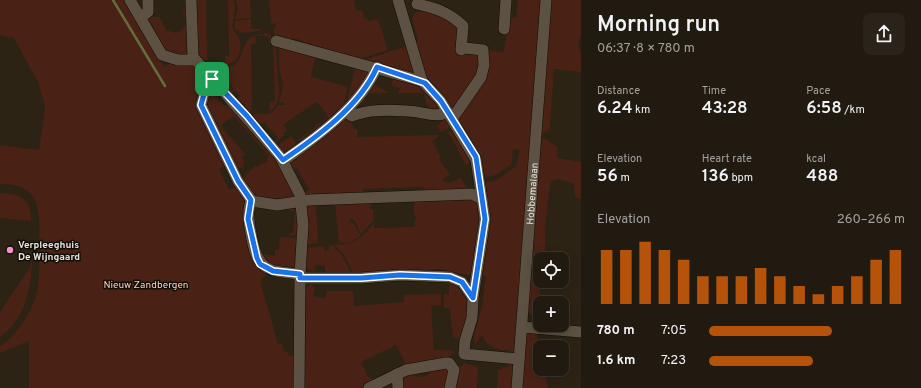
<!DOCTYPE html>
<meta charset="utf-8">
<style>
body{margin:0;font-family:Overpass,sans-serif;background:#292319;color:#f1f3f6;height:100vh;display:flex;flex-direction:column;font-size:15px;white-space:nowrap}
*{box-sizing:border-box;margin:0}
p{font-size:13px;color:#a2a19f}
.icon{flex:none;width:22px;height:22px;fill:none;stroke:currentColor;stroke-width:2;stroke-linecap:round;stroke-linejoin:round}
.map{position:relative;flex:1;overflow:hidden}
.drawer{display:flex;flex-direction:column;background:#211a10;width:340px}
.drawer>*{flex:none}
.buttons{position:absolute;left:533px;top:252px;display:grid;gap:8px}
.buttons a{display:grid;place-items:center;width:36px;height:36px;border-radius:8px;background:#211a10;box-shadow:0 2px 10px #0003,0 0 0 1px #3e3830;font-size:20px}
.pin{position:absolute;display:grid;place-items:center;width:34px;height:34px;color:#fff;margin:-17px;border-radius:8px;box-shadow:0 2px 6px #0006}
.round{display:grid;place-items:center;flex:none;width:42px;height:42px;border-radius:8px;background:#292319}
.head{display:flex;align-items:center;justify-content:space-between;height:68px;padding:0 16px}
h1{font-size:22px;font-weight:600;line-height:30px}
.stats{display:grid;grid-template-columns:repeat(3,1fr);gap:6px;height:68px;padding:4px 16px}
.stats div{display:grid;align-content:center}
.stats b{font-size:17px;font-weight:600}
.stats small{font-size:11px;font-weight:400}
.stats p{font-size:11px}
.chart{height:112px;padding:8px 16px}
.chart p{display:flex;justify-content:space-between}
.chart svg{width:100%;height:72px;margin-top:4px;stroke:#b45309;stroke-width:6}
ul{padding:0 16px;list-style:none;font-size:13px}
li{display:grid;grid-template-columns:64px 48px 1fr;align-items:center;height:30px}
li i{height:10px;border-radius:5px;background:#b45309}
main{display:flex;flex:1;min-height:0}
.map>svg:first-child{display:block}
</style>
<main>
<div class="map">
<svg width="581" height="388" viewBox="0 0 581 388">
<rect width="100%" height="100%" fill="#2c2315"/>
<g fill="#492215">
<path d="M0,0H123L164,67L171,63L193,65L207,79L198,103L228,165L219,169L229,190L239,186L247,200H244V203L247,204V216L266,270L265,277H262L261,284L278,344L282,343L284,352L287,351L289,356L294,355V388H29V344L28,341L0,353V346C19,334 35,308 38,286C40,273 39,259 39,246C40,214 43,182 0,184V145L39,150L45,107L39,84L14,38L0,35Z"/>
<polygon points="194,0 206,0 207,60 204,60 203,57 197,57"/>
<path d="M228,0L234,1L235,10L232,27C234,32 239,35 240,41C243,51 236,65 225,65V56L229,55Z"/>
<polygon points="236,0 250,0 251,18 235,19 238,8"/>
<polygon points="269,0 354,0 356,11 362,10 364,18 369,21 378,19 388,50 359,59 308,43 305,45 303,41 294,38 289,41 276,38 273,28 276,27 276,23 271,24"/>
<path d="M518,0H544L514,388H497L498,370L509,366L512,354L509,350C498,351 486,347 482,335L475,345C472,335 478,323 480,314C484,302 484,288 486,276H481L482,183L497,180L516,166L520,150L513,149L511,165L496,175L482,178L457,122L488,51L504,52L509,17L516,18Z"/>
<polygon points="550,0 581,0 581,35 578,43 581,56 581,72 554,69 550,125 548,131 540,134"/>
<polygon points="185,9 188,13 190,57 167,53 151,30 154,26 146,20 149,17 160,17 166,30 176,33 182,30 186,24 183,11"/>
<polygon points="422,11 437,12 458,27 457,50 481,53 481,68 453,110 427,78 414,46 418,40 412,18 415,13"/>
<polygon points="251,19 251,29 261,29 261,31 244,33 235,29 235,21"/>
<path d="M264,33L269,34C279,44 276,54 277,67C277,82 285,100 270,111L269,102L275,101L273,44L269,43V37L264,36Z"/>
<path d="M262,34L263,36H255L256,44H251L252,106L248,107H252V109L248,113L244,108L245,104L235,100L240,95L235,90L231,95L232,92L226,87L228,85L233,90L234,89L222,76L217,80L210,68L234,66C247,55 239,36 262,34Z"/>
<path d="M279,44L317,54L312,70L311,77L345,86L347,88L343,109L301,143L298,140L328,117L322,107L316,102L283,125L287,130L283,133L284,135L275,144L274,142L278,138L264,122L259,126L253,118L254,114C265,114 272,116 278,105H285L283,102L279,103L283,86L279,67Z"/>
<polygon points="408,46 415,72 411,74 364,60"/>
<polygon points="356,65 369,69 369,75 346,104"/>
<path d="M395,75L418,82L439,105V110C427,109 425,104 424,93H398L400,88L391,85Z"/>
<path d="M211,83L219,92L215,96L225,107L230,103C255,131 289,161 295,199L255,200L242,179L255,166L257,167L268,161L267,159L269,156L234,116L223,123L222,127L245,154L242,157L244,162L243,167L238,169L203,105Z"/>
<polygon points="372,83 389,93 365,94 365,101 352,110"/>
<path d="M341,119C349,119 351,121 354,129H357V137L438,135V137L432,141L441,158L439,159L450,175L442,179V181L449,183L461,178L470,193L424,194L423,187L363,189V195L308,197L303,193L309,190L297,168L292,171L289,164Z"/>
<polygon points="443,120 446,120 453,126 441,132 437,127"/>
<polygon points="454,129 473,160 466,165 448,132"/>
<polygon points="291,136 298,145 288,153 283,153 277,146"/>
<path d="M540,138L546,139L558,148L557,158L581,162V199L575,197L574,183L557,179L551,181C548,195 542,247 547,259H540V281H562V279L569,287L553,283L543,282L539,286L541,296L539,319L528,313Z"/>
<path d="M0,193C21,194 31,198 31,221L0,218Z"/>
<path d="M472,198L477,200L481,212L473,276L437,269L353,273L344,254L334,245C356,243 360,240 374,223V228L414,227L416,215H414V200Z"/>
<polygon points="373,200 373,204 370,205 370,209 373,209 373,221 361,234 355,221 351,218 349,222 353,223 361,236 351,242 339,243 335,204"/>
<polygon points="309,202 323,205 316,206 318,243 305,245 306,206"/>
<polygon points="296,206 298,234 290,236 290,233 293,233 295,212 288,210 288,207"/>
<polygon points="280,237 294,238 298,241 295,270 274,268 258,253 275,256 275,250 279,250"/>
<polygon points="332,245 342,255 351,273 325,273 325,266 316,265 314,272 305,268 305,248 324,246 324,251 329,250 329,246"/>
<path d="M32,258C32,287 25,319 0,337V312L29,269Z"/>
<path d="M449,281C477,294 467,315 462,340L453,337L450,308H444V294H449Z"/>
<polygon points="311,284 315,288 313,296 326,298 326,291 353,291 354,306 404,302 404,295 441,294 441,305 431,306 434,350 451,350 455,352 445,359 407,367 396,345 361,362 368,377 370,377 373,382 361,388 303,388 304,289"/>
<polygon points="527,331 538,333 536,354 540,369 544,369 548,388 522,388 526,334"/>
<polygon points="464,363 478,367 477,388 452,388 459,366 462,367"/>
<polygon points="434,367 446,367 450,369 447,388 400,388 401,375 411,371 418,377 427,376"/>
</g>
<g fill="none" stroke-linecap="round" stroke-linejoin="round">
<polyline stroke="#646c3d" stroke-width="2.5" points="113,0 165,86"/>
<g stroke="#140c02" stroke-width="12">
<g id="minor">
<polyline points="130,0 162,55 178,60 195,60"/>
<polyline points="191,0 193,57 280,156 300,195 303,225 300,274 299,388"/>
<polyline points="398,0 422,81 441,101 476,160 485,219 473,298 472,318 465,341 464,354 519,359"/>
<path d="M417,4C435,8 449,12 463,26L461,50"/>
<polyline points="141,17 148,12 148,0"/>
<polyline points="504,29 506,0"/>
<polyline points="276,41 422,81"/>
<polyline points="212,79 207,83 201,105 238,181 252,201 277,205 309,200 472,194 482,199"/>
<path d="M345,111L352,116C368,109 390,110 408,111C421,111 436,119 448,112"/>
<polyline points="452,119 481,77 484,65 483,50 465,48"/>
<path d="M283,161C317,136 360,107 377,67"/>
<path d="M251,200C247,212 249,223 251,234C257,270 266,271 300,274"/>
<polyline points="300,278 361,278 400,275 450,277 462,282 473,298"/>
<polyline points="522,327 581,332"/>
<polyline points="397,374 398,388"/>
<polyline points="369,388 406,370 446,363 449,363 454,370 450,388"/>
<path id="s1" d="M517,388L546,0"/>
</g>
</g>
<use href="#minor" stroke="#5c5142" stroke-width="11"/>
</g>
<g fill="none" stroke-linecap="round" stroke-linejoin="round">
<g stroke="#fff" stroke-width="8">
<path id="route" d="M377,67L425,83L441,101L476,157L485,219L473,298L462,282L450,277L400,275L361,278H300V274L273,271L260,264L257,258L248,219L251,200L238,181L201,105L207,83L212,79L247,116L283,160C317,137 360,106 377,67Z"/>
</g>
<use href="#route" stroke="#1a73e8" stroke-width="5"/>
</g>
<circle fill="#f690d0" stroke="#110d07" stroke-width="1.5" cx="10" cy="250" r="4"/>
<g text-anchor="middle" stroke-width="3" stroke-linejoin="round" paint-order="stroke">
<g font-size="10" fill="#e8e2d9" stroke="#110d07">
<text dy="4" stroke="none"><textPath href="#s1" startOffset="195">Hobbemalaan</textPath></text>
</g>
<g font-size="10" font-weight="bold" fill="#e8e2d9" stroke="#110d07" text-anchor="start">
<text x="18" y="248">Verpleeghuis<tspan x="18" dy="12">De Wijngaard</tspan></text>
</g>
<g font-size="10" fill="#ffcfbf" stroke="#110d07">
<text x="146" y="288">Nieuw Zandbergen</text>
</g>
</g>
</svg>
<div class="buttons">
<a><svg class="icon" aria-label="locate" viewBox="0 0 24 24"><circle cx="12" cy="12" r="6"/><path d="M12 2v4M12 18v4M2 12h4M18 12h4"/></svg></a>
<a>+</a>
<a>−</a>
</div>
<div class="pin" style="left:212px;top:79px;background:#1e9e55"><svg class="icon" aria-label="arrive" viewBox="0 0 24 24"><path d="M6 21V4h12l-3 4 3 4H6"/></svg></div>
</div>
<section class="drawer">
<div class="head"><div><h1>Morning run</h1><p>06:37 · 8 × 780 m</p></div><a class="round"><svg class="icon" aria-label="share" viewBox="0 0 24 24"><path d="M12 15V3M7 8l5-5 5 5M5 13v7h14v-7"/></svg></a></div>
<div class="stats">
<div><p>Distance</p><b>6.24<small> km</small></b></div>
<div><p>Time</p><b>43:28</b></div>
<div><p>Pace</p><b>6:58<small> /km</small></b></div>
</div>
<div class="stats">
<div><p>Elevation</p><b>56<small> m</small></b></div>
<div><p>Heart rate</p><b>136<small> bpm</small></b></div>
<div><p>kcal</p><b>488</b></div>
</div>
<div class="chart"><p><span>Elevation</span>260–266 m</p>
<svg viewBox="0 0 160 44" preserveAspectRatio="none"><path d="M5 44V11M15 44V11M25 44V6M35 44V11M45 44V17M55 44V27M65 44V27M75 44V27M85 44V22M95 44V27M105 44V33M115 44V38M125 44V33M135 44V27M145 44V17M155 44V11"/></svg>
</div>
<ul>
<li><b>780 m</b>7:05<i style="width:63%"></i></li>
<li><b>1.6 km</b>7:23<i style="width:53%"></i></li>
</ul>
</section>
</main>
